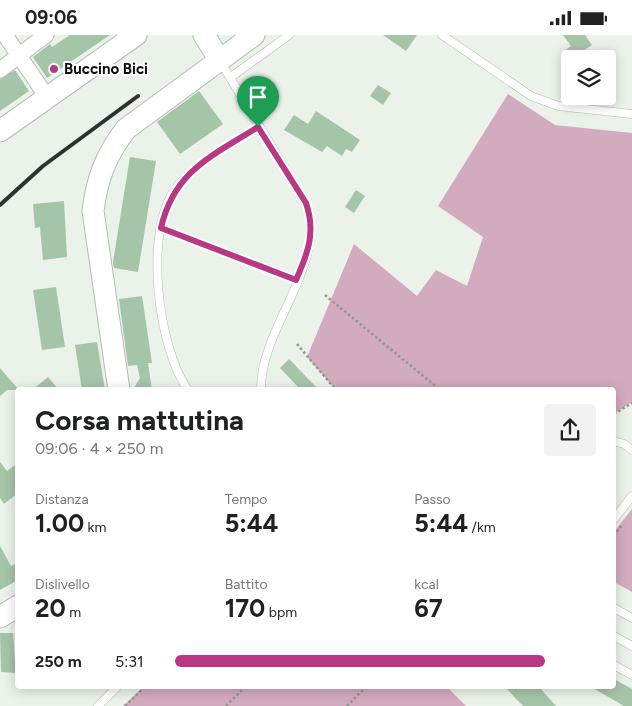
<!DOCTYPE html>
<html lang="it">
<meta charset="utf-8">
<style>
body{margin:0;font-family:Figtree,sans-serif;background:#f2f2f2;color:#202124;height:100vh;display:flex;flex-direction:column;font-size:19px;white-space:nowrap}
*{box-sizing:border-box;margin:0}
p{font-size:16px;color:#757577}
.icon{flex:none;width:28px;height:28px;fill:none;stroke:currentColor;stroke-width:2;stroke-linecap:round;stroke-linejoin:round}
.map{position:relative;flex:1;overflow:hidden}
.details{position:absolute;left:15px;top:352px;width:601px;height:302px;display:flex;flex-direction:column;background:#fff;border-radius:5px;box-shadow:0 2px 12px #0003}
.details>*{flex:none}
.tools{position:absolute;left:561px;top:15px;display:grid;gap:10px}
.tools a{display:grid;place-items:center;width:55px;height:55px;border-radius:5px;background:#fff;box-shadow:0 2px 12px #0003;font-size:25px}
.pin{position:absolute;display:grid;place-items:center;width:42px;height:42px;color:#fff;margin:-51px -21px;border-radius:50% 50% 50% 0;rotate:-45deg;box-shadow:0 0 5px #0007}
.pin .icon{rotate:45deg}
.round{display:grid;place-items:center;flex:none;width:52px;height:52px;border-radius:5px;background:#f2f2f2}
.head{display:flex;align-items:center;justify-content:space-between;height:85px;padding:0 20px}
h1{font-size:28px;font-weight:700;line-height:38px}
.figures{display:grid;grid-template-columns:repeat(3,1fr);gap:8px;height:85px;padding:5px 20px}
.figures div{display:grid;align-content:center}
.figures b{font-size:25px;font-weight:700}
.figures small{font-size:14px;font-weight:400}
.figures p{font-size:14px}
ul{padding:0 20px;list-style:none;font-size:16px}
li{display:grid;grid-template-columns:80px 60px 1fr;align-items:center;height:38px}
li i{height:12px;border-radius:6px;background:#b93883}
.status{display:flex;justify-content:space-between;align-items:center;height:35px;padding:0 25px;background:#fff;direction:ltr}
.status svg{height:14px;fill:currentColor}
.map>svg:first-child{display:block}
</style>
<div class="status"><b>09:06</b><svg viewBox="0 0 49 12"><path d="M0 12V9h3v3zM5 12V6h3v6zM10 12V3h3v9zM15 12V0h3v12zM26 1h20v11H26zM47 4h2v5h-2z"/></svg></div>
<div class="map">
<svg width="632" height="671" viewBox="0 0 632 671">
<rect width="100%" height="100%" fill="#eaf2ea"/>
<g fill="#d3abbe">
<polygon points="508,59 555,90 632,98 632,370 630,368 614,379 614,355 336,355 307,322 354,209 417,261 436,235 467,251 483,202 438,171"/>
<polygon points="632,474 632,557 614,547 614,497"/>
<polygon points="142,653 448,653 466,671 123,671"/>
</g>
<g fill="#a5c5a9">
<polygon points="70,0 110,0 47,43 33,22 50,9 52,12"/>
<polygon points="383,0 417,0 406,16"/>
<polygon points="563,0 585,0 592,10 567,27 561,18 571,11"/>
<polygon points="15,35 29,56 0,76 0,44"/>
<polygon points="378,50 391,58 383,70 370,61"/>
<polygon points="199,56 223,89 180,119 157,87"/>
<polygon points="316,76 360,105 352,117 346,114 342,121 327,111 322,117 284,95 294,80 308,89"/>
<polygon points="130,122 156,126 138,237 114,233 113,227"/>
<polygon points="356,155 365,161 354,178 345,172"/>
<polygon points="64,166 67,222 43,225 40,192 35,193 33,169"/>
<polygon points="56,252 65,312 42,315 33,255"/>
<polygon points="142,261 152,328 148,328 152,355 133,355 140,343 137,330 128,331 119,264"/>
<polygon points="97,307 105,355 82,355 75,310"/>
<polygon points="289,324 319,355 301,355 280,333"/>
<polygon points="0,333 19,355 7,355 0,361"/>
<polygon points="48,342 59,355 32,355"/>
<polygon points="0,427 7,436 18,428 18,458 4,469 0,463"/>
<polygon points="0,511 11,531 18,528 18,545 0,555"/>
<polygon points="0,598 13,598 16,638 1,637"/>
<polygon points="614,644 632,654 632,671 624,671 591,652 614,652"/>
<polygon points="505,652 539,652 556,671 523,671"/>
</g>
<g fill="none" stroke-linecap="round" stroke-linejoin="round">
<g stroke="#b4bcb5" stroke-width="9">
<g id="lane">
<polyline points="442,0 531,61 558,71 632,79"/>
<path d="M220,26L306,168C328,231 260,292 261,355"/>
<polyline points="231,42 289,0"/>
<polyline points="161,193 297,245"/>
<path d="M188,355C158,313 143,196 176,153C197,126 230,110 258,92"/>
<polyline points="614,406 624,409 632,415"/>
<polyline points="614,484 632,461"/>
<polyline points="614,573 632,583"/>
<polyline points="614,601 632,611"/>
<polyline points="614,630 632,640"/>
<polyline points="98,671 117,652"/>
</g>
</g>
<g stroke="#b4bcb5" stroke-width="17">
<g id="street">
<polyline points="5,0 47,62"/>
<polyline points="0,35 46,0"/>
</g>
</g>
<g stroke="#b4bcb5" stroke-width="23">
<g id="secondary">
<polyline points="204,0 219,24"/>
<polyline points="0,96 136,0"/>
<path d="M119,355L93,176C97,143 106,120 126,94L254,0"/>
<polyline points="0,582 18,571"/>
</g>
</g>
<g stroke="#919791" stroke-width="2.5" stroke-dasharray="2.5 2.5" stroke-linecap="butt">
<polyline points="325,260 439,354"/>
<polyline points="297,309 336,355"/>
<polyline points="614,379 632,368"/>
<polyline points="614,501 621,491"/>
<polyline points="125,671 145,652"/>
<polyline points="226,671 245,652"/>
<polyline points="347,671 366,652"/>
</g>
<use href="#lane" stroke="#fff" stroke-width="8"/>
<use href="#street" stroke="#fff" stroke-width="15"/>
<use href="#secondary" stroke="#fff" stroke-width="21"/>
<polyline stroke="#2f3330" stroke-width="4" points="0,170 43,131 138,61"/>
</g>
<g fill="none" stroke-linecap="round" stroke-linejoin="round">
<g stroke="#fff" stroke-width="10">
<path id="route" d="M258,92L306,168C316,197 308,218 296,245L161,193C174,136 212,121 258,92Z"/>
</g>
<use href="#route" stroke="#b93883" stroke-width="6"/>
</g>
<circle fill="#b93883" stroke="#fff" stroke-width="2" cx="54" cy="34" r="5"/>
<g text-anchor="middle" stroke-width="4" stroke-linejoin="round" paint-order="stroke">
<g font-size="15" font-weight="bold" fill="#0c0f0d" stroke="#fff" text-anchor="start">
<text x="64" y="39">Buccino Bici</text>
</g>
</g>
</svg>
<div class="tools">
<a><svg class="icon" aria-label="layers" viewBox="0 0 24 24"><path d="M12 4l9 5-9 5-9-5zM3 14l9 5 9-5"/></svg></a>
</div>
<div class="pin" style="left:258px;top:92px;background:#1e9e55"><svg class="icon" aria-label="arrive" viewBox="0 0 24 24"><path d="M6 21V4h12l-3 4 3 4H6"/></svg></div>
<section class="details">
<div class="head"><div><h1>Corsa mattutina</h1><p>09:06 · 4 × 250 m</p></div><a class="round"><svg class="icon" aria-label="share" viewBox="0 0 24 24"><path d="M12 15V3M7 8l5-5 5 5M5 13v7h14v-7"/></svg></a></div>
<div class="figures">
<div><p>Distanza</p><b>1.00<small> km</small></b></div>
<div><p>Tempo</p><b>5:44</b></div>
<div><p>Passo</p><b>5:44<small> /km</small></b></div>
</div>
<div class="figures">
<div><p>Dislivello</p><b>20<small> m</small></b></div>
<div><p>Battito</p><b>170<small> bpm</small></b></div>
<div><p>kcal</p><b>67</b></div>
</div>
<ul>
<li><b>250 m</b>5:31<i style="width:88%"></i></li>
</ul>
</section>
</div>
